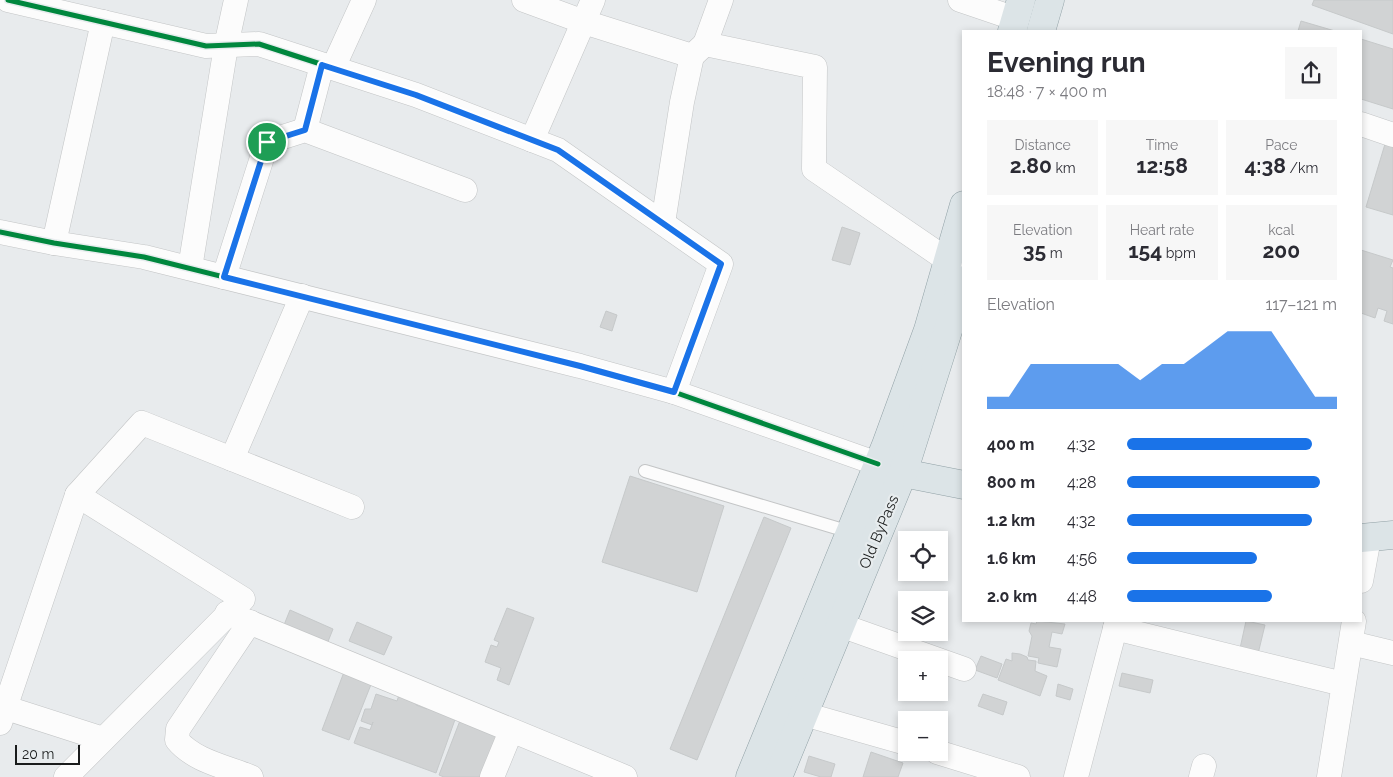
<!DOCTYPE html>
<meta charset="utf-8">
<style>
body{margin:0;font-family:Raleway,sans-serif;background:#f7f7f7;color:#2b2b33;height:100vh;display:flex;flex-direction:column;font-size:19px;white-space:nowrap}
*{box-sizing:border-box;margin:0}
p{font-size:16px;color:#7c7c81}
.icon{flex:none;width:28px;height:28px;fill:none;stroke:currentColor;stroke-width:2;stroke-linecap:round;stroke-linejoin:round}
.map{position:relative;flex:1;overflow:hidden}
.sheet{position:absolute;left:962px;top:30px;width:400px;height:592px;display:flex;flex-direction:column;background:#fff;border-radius:0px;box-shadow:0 2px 8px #0003}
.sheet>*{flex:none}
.buttons{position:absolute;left:898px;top:531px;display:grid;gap:10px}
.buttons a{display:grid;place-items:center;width:50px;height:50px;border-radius:0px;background:#fff;box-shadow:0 2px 8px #0003;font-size:25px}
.scale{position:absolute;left:15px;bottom:12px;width:65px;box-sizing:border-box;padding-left:5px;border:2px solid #1a1c1c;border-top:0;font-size:14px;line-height:18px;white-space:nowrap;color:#1a1c1c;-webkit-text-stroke:4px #e7ecee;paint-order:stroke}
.pin{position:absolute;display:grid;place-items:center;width:42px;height:42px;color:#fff;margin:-21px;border:2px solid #fff;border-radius:50%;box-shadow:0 1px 5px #0007}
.round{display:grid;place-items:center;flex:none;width:52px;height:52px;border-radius:0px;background:#f7f7f7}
.overview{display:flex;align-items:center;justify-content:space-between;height:85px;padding:0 25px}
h1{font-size:28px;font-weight:700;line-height:38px}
.figures{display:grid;grid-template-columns:repeat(3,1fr);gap:8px;height:85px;padding:5px 25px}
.figures div{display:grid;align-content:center;border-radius:0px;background:#f7f7f7;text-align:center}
.figures b{font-size:21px;font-weight:700}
.figures small{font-size:14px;font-weight:400}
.figures p{font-size:14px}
.chart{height:140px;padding:10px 25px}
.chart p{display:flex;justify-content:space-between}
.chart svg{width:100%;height:90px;margin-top:5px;fill:#1a73e8;opacity:.7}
ul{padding:0 25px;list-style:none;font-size:16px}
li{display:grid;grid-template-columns:80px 60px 1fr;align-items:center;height:38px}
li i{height:12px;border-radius:6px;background:#1a73e8}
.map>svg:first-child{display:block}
</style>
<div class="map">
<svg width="1393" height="777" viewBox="0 0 1393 777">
<rect width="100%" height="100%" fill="#e8ebed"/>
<g fill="#d1d3d4" stroke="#c6c9ca">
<polygon points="1314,0 1393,0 1393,34 1312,5"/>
<polygon points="1301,21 1335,31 1298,31"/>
<polygon points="1361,39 1393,49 1393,109 1361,99"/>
<polygon points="1385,144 1393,146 1393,215 1366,207"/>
<polygon points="842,227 860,233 850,265 832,260"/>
<polygon points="1361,250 1393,260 1390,267 1393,268 1393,324 1384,321 1387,311 1378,308 1375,318 1361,313"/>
<polygon points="606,311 617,315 612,331 600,327"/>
<polygon points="630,476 724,506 697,592 602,562"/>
<polygon points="764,517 791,528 697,760 670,749"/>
<polygon points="507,608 534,618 509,685 497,680 501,668 485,662 491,645 497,647 499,642 494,640"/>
<polygon points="290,610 333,629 327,644 284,625"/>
<polygon points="1037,621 1065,624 1062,634 1052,632 1049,647 1061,649 1057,667 1038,663 1039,658 1028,656 1032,636 1029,631 1031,623 1036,624"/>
<polygon points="1246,621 1265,625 1257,658 1239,653"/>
<polygon points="357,622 392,637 384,655 349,641"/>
<polygon points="1012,653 1020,654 1027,657 1028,660 1036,661 1035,671 1047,676 1040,696 998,680 1006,659 1012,661"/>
<polygon points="981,656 1002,664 997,678 975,670"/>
<polygon points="344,672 372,682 349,740 322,730"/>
<polygon points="1122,673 1153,680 1150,693 1119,686"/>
<polygon points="1058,684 1073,689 1070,700 1056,696"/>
<polygon points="376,694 397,701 399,695 415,697 416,705 427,709 429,704 457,714 436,773 354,743 360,727 370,730 373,722 372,725 361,721 365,709 371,709"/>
<polygon points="983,694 1007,702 1003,715 978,706"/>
<polygon points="461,718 497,735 481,777 444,777 439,775"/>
<polygon points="871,752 903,763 898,777 863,777"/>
<polygon points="809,756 835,764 831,777 821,777 804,772"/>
</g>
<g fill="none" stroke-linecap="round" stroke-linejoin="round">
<g stroke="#c3c5c6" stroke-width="14">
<polyline id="lane" points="645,471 850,532"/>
</g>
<g stroke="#c3c5c6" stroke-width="25">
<g id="street">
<polyline points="8,0 206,46 259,44 416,95 558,150 721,264 674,392"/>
<polyline points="524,0 584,22 692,56 705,44 815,67 814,169 962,270"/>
<polyline points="960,0 1016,19"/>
<polyline points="705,44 721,0"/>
<polyline points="333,68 364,0"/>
<polyline points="1361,124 1393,135"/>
<polyline points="305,130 322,65"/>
<polyline points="532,140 593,0"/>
<polyline points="663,223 682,102 692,56"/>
<polyline points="0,232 54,243 144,257 580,366 674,392 878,464"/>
<polyline points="54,243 103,22"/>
<polyline points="190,268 226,46 236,0"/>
<polyline points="224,277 267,142 305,130 465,190"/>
<polyline points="232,459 302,296"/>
<polyline points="1361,581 1369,538"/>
<polyline points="227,613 625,777"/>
<path d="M250,622L178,729L177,740C194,761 227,767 251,777"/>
<polyline points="840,625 964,669"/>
<polyline points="1115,628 1343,684"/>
<polyline points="1351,643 1393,653"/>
<polyline points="0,706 103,739"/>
<polyline points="804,714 906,743"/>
<polyline points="0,723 77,495 142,423 352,507"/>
<polyline points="937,752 1018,777"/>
<polyline points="66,777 243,599 77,495"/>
<polyline points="492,777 511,731"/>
<polyline points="1076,777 1117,621"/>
<polyline points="1201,777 1204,766"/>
<polyline points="1329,777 1354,621"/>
</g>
</g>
<g stroke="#91a1a6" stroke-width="29">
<g id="primary">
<polyline points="1012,31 1021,0"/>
<polyline points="1041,31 1050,0"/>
<polyline points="886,467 903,473 964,485"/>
<polyline points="1361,538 1393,535"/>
<polyline points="750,777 886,445 928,330 964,205"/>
<polyline points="778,777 903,473 964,280"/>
</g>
</g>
<use href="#lane" stroke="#fcfcfc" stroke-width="12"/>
<use href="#street" stroke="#fcfcfc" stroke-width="24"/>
<use href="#primary" stroke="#dce4e7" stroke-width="28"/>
<g stroke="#e7ecee" stroke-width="8">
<g id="cycleway">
<polyline points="8,0 206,46 259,44 416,95 558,150 721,264 674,392"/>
<polyline points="0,232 54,243 144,257 580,366 674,392 878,464"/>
</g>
</g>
<use href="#cycleway" stroke="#00873e" stroke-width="5"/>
</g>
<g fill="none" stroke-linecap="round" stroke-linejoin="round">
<g stroke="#fff" stroke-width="10">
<polygon id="route" points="322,65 416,95 558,150 721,264 674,392 580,366 224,277 267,142 305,130"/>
</g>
<use href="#route" stroke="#1a73e8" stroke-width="6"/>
</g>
<g text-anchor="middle" stroke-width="4.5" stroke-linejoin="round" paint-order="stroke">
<g font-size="15" fill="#1a1c1c" stroke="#e7ecee">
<text transform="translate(879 532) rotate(-67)" y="5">Old ByPass</text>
</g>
</g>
</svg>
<div class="buttons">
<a><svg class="icon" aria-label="locate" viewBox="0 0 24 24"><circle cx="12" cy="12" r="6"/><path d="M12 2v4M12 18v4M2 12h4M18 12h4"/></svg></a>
<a><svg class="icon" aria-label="layers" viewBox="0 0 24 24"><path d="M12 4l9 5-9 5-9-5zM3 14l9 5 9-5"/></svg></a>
<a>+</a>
<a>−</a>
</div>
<div class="scale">20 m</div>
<div class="pin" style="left:267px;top:142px;background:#1e9e55"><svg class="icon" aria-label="arrive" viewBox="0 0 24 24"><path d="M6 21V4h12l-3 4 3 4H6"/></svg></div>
<section class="sheet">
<div class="overview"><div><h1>Evening run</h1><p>18:48 · 7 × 400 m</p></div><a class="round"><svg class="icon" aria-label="share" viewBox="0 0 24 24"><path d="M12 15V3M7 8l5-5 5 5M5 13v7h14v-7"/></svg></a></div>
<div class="figures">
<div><p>Distance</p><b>2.80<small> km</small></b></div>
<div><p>Time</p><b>12:58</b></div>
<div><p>Pace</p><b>4:38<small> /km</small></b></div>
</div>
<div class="figures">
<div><p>Elevation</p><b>35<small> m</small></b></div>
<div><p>Heart rate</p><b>154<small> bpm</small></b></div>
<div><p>kcal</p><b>200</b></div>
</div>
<div class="chart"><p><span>Elevation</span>117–121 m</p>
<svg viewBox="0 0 160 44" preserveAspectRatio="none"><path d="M0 44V38L10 38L20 22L30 22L40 22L50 22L60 22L70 30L80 22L90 22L100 14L110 6L120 6L130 6L140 22L150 38L160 38V44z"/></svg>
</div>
<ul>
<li><b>400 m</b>4:32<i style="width:88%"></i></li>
<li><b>800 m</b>4:28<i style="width:92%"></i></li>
<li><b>1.2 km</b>4:32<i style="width:88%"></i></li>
<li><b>1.6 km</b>4:56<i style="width:62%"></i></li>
<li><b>2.0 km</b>4:48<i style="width:69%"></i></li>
</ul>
</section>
</div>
